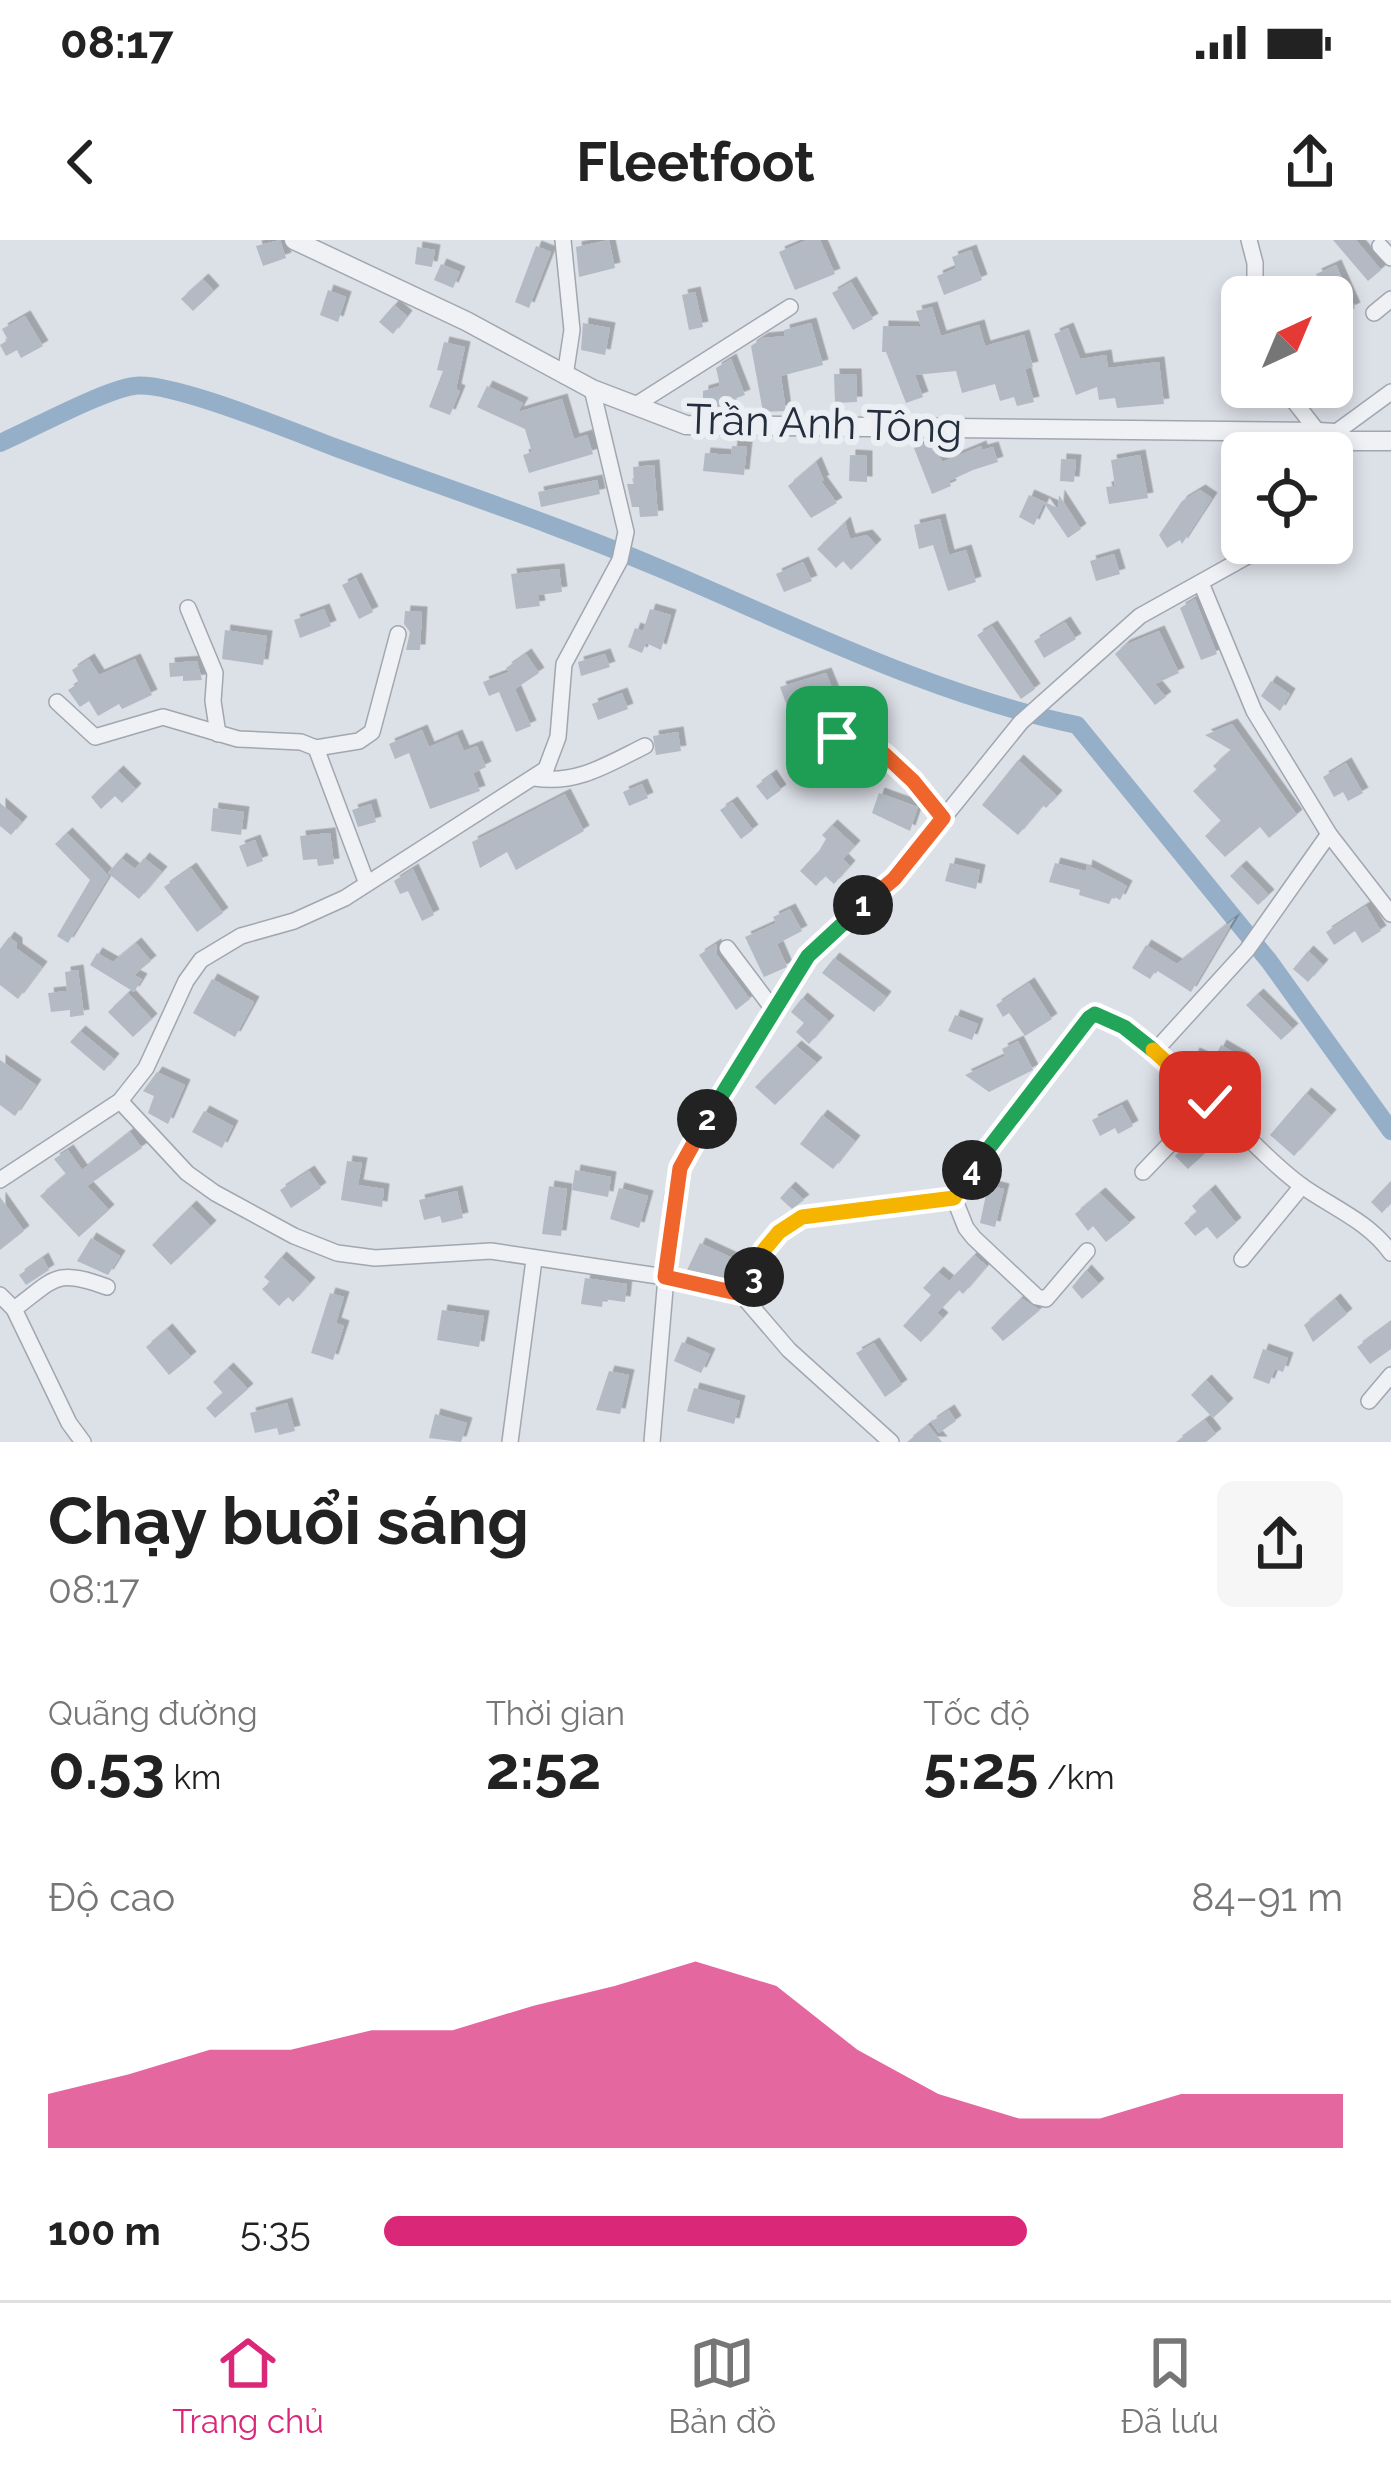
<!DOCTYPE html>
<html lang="vi">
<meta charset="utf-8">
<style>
body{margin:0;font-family:Raleway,sans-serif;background:#f6f6f6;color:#222;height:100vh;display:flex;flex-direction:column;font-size:45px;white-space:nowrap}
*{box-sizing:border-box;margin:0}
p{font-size:39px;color:#767676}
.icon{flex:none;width:66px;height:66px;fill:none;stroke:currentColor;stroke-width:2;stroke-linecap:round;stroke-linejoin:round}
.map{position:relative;height:1202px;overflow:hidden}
.drawer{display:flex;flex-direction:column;background:#fff;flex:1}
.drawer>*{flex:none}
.needle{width:78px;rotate:44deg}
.tools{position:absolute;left:1221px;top:36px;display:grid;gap:24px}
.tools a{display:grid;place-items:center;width:132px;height:132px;border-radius:18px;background:#fff;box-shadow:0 6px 18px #0003;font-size:60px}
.pin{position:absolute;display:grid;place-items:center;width:102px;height:102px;color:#fff;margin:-51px;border-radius:24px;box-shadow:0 6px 18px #0006}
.km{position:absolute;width:60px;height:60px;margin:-30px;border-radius:50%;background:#222;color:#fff;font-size:33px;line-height:60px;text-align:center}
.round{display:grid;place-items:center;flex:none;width:126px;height:126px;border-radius:18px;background:#f6f6f6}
.headline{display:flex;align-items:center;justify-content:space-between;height:204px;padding:0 48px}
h1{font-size:66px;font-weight:700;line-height:90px}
.figures{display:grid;grid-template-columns:repeat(3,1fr);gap:18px;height:204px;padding:12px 48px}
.figures div{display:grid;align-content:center}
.figures b{font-size:60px;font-weight:700}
.figures small{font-size:33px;font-weight:400}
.figures p{font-size:33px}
.chart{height:336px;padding:24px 48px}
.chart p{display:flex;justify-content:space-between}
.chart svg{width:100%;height:216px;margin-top:12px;fill:#db2777;opacity:.7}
ul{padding:0 48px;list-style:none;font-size:39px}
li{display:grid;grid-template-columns:192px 144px 1fr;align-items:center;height:90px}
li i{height:30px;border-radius:15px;background:#db2777}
.status{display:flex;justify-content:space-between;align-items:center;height:84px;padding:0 60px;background:#fff;direction:ltr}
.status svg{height:33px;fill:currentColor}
header{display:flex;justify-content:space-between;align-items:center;height:156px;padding:0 48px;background:#fff;font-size:54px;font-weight:700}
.tabs{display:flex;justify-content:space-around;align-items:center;height:168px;border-top:3px solid #e0e0e0;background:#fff;font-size:33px;color:#767676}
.tabs a{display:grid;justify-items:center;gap:6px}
.tabs .current{color:#db2777}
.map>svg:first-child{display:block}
</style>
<div class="status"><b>08:17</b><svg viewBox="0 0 49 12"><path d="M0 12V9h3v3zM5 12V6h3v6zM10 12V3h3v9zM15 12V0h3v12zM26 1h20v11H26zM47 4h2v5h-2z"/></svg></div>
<header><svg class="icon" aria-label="back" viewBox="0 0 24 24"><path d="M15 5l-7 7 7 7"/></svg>Fleetfoot<svg class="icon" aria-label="share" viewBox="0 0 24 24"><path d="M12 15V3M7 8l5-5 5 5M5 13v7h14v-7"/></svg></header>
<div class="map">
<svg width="1391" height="1202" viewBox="0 0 1391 1202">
<defs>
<filter id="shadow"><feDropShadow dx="5.5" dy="-5.5" stdDeviation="0" flood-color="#0004"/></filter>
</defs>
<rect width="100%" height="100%" fill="#dce0e7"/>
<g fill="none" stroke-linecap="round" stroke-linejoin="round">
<path stroke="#95afc8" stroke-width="18" d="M0,203C32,189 104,150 134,146C169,140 294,192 334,207C442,247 553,283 659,328C794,385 932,455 1077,485L1269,721L1391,891"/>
</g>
<g fill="#b3bac3" filter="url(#shadow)">
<polygon points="280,0 286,18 263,26 256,6"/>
<polygon points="609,0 615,28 579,37 576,7"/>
<polygon points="807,0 820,0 835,34 795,50 779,12"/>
<polygon points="1333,0 1356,0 1381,30 1368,41"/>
<polygon points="536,6 551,12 529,68 515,62"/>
<polygon points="417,7 435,10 432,27 415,24"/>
<polygon points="971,10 982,40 944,55 937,36 956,28 952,17"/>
<polygon points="441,24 460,32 453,48 434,40"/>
<polygon points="1336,25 1355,68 1332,78 1332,57 1326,57 1316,34"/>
<polygon points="203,39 214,51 193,71 181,59"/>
<polygon points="851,42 873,79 853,90 832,53"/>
<polygon points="328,50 346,57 338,82 320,75"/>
<polygon points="695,52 703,87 689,90 682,55"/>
<polygon points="394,65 407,76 393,94 379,82"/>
<polygon points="932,67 941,96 979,85 985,106 1024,95 1033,127 1025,129 1034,162 1017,166 1014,157 1000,161 995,144 962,153 956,131 915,135 923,157 906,163 886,112 882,112 883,86 921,87 916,71"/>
<polygon points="25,76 43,106 21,118 17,110 6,116 0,105 8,100 2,89"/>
<polygon points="583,83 610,88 605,115 581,110"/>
<polygon points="811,83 823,125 781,136 786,171 763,172 751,106 763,98 785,96 784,90"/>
<polygon points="1068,88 1080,119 1106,115 1108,128 1159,122 1164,164 1117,168 1115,158 1099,160 1097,147 1076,155 1054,94"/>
<polygon points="444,102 465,107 456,149 460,151 450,175 429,167 443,131 437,130"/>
<polygon points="731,119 745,155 731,160 731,172 703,172 703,151 720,146 716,128"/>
<polygon points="834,134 856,134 857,162 835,163"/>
<polygon points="487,146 523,163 518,172 562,159 574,199 587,195 593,214 529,233 523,215 532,212 525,189 477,167"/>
<polygon points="934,201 942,222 981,206 982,210 993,207 998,222 973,230 949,241 951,246 932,254 914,208"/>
<polygon points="732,206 747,207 744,235 703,231 705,213 731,215"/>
<polygon points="850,215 867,216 867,242 849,241"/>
<polygon points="1140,215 1148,258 1109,264 1106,247 1115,246 1111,220"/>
<polygon points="1061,219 1076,220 1074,242 1060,241"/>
<polygon points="816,222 824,241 821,241 837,263 811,278 788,246"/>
<polygon points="654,225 658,276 640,277 639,267 632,267 627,244 634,244 633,227"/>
<polygon points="597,240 600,254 541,267 538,252"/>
<polygon points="1200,250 1212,258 1182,304 1180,300 1167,308 1159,295 1182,261"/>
<polygon points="1029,255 1058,268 1059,255 1081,289 1068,298 1044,263 1034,285 1019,277"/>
<polygon points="940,279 949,315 966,310 976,342 948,351 933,305 919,309 914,285"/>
<polygon points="845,282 850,299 867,295 876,305 851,330 843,321 836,328 817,309"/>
<polygon points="1114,314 1120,334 1096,341 1090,321"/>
<polygon points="803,322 812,341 784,352 776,334"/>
<polygon points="559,329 562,352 538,355 540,366 516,369 511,334"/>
<polygon points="356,338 373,372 359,379 342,345"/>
<polygon points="1195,359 1217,414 1201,420 1180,368"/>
<polygon points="324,369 331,386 300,398 294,380"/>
<polygon points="650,369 671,375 661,410 646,403 642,413 628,407 635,388 643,391"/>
<polygon points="405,371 422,372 420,410 406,410 410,392 404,384"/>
<polygon points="1065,382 1076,399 1044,418 1034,401"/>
<polygon points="992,386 1035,449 1021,459 977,395"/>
<polygon points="225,390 267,396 263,425 222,419"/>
<polygon points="1159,391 1179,433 1155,444 1166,457 1155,465 1115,414 1125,405"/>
<polygon points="526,414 539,433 515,449 531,486 516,492 499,452 489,456 483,442 509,432 506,428"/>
<polygon points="605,414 610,427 581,436 578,422"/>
<polygon points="89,419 99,435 135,419 152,455 122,469 119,464 98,476 89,461 80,467 68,450 79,443 72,430"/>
<polygon points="197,421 202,440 183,441 183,436 170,437 169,423"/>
<polygon points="826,433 841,470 825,477 821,466 791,477 780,447"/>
<polygon points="1271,441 1290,454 1280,471 1261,456"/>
<polygon points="622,453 628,469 598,480 592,464"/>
<polygon points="1232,484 1297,575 1269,598 1260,587 1225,617 1205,596 1221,581 1193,551 1217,530 1213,526 1231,510 1205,495"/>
<polygon points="422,490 429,507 457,495 464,511 477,506 486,527 473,533 480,551 430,569 409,513 395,519 389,504"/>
<polygon points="678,492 681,511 656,515 653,496"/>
<polygon points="1018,520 1057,556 1046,568 1043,565 1018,595 982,565"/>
<polygon points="1346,523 1363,553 1348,561 1343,552 1334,557 1323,537"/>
<polygon points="118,531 136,549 122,563 115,556 101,569 91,557"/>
<polygon points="771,535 781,550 767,560 756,546"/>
<polygon points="642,544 648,558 629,566 623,552"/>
<polygon points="879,553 918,567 910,591 872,573"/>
<polygon points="565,554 584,591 516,630 507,612 480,628 472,602"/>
<polygon points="732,562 753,590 741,599 720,570"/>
<polygon points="0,563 22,582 11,595 0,586"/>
<polygon points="371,564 376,582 358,587 352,570"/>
<polygon points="213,568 244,572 241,595 211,591"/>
<polygon points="832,585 855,606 843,619 850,626 834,644 825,636 816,646 800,631 819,611 826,599 822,595"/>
<polygon points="67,593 109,636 68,703 57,696 90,640 55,604"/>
<polygon points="330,593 334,624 318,626 317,619 303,620 300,596"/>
<polygon points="255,600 263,621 247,627 239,606"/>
<polygon points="121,618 135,629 144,618 162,632 139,659 108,633"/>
<polygon points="950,623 980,630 976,649 945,641"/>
<polygon points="1055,623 1086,631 1087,625 1127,646 1120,660 1113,656 1109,664 1079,655 1080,650 1049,642"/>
<polygon points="1241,626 1269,655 1258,665 1230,636"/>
<polygon points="191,628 223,673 197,692 164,647"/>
<polygon points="413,629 434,675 422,681 408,651 400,654 394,641"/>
<polygon points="1366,666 1381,691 1362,703 1355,691 1334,705 1326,692"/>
<polygon points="790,669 802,691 777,704 787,727 764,737 745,697 776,683 773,677"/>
<polygon points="1235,678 1191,752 1156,730 1150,739 1132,728 1146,705 1177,724"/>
<polygon points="9,697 17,703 17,709 42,727 18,759 0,745 0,709"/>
<polygon points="136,703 151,721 134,735 142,739 134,752 90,725 97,713 113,722"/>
<polygon points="716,704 717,715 750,759 736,770 699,715"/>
<polygon points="1308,711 1323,725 1308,742 1293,729"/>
<polygon points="834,718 886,757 874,772 822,733"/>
<polygon points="78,730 84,775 70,777 70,770 51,772 48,753 67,751 65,732"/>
<polygon points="212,739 254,762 235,797 193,773"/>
<polygon points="1029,743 1052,779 1025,796 1009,773 1003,777 996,765"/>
<polygon points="128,753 152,779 133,797 108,772"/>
<polygon points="1258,754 1293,789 1281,800 1246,765"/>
<polygon points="802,758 829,781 809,804 796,792 804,783 791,772"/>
<polygon points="955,775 978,784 972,800 948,791"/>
<polygon points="80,791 114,819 104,831 70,802"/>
<polygon points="1018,801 1033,830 989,852 965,835 1005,816 1002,809"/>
<polygon points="1221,805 1245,819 1229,849 1202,835 1190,824 1194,813 1213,821"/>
<polygon points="796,806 817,823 775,865 755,847"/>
<polygon points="0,820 36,845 15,876 0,865"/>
<polygon points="157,832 185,845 168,884 148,873 154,856 143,851"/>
<polygon points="1306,853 1331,875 1294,916 1270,895"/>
<polygon points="1122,865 1133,886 1118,894 1115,888 1100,896 1092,880"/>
<polygon points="204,871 233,886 222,908 192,892"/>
<polygon points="822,875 855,901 833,929 800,904"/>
<polygon points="1204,886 1218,901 1188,929 1175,916"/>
<polygon points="130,892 142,908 87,946 109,970 79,997 40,956 66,934 54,919 68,910 82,930"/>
<polygon points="347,921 362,923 358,945 384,949 382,967 341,960"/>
<polygon points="575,930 611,937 608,957 572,950"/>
<polygon points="309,931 321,948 291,968 280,950"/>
<polygon points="1391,941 1391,963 1382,973 1371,962"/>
<polygon points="988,945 1004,949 995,987 980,983"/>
<polygon points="549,946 567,949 561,996 542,994"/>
<polygon points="790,947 804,960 792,969 780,958"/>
<polygon points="619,948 648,956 639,988 610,979"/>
<polygon points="1210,950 1236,983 1217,999 1207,987 1195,996 1184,983 1197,972 1192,966"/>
<polygon points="457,951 463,978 442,983 440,976 424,980 419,960"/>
<polygon points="1100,953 1130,983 1106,1002 1093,986 1088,991 1075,974"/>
<polygon points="0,957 24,991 0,1010"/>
<polygon points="191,966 211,986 171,1025 152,1005"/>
<polygon points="91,998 120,1016 108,1035 77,1021"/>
<polygon points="700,1003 741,1022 733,1040 687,1030"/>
<polygon points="974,1015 987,1026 963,1054 959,1050 937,1073 943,1078 921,1102 903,1086 931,1055 923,1048 938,1032 949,1041"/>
<polygon points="281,1017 310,1043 293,1062 288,1057 279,1066 262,1049 270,1042 264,1037"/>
<polygon points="43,1018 49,1030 26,1045 19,1035"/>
<polygon points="1086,1030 1099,1044 1082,1059 1072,1047"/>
<polygon points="585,1038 627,1044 625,1062 603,1059 602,1067 581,1064"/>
<polygon points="330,1053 344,1057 336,1083 344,1086 333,1120 311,1113"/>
<polygon points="1021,1058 1040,1070 1003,1101 991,1088"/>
<polygon points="1335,1059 1347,1074 1313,1102 1304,1085"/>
<polygon points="442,1070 484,1076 479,1107 437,1100"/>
<polygon points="1391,1082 1391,1109 1370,1124 1357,1107"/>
<polygon points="167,1089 191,1117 169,1135 146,1107"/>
<polygon points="682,1102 710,1114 701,1133 674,1121"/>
<polygon points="874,1103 902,1145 885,1157 856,1113"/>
<polygon points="1263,1109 1288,1118 1283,1132 1275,1129 1269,1144 1253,1138"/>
<polygon points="228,1128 248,1149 215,1178 206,1168 223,1153 213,1142"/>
<polygon points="609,1131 629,1135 620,1174 596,1170"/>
<polygon points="1206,1140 1228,1164 1213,1178 1191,1155"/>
<polygon points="694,1148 740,1161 734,1184 687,1171"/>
<polygon points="287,1163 295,1191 279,1195 277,1188 255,1193 250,1173"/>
<polygon points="949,1170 956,1181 939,1193 931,1182"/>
<polygon points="435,1174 467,1183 461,1202 429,1198"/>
<polygon points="1205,1180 1216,1194 1206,1202 1176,1202"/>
<polygon points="928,1185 942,1202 907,1202"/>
</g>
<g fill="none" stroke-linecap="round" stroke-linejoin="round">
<g stroke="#a1a7b1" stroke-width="18">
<g id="minor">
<polyline points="563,0 572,90 565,136"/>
<polyline points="1249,0 1255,23 1255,57"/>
<polyline points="1380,6 1391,18"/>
<polyline points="1374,73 1391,59"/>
<polyline points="1283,147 1318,192"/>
<polyline points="634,166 790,67"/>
<polyline points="1335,193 1391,152"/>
<polyline points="1332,257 1342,201"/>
<polyline points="1201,343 1254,471 1329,594 1391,674"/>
<polyline points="188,368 215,433 213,461 218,494"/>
<polyline points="57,462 95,497 163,477 238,499 301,502 316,508 366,641"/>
<polyline points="837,497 855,522 883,514 913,541 943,578"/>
<polyline points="316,508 359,501 372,492 398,394"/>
<path d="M535,538C577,545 608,524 645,506"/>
<polyline points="727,708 773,769"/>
<polyline points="1155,811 1247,710 1329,594"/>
<path d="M120,861L187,933L215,953L294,996L337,1013L375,1018L491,1011L665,1037L741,1054L750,1048L764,1010L779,991L802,977L954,958L1020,865L1095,774C1159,792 1244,904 1302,946C1333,968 1368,981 1391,1013"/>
<polyline points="1143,932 1210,862"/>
<polyline points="0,940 120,861 146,828 186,741 201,720 241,696 294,681 345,658 546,529 558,497 564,424 620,320 626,292 592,149"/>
<polyline points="954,958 966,988 974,998 1037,1057 1046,1059 1087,1011"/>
<polyline points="1242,1019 1302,946"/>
<polyline points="741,1054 789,1110 891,1202"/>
<polyline points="0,1055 14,1069 69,1183 83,1202"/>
<path d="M14,1069C56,1038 55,1028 107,1047"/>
<polyline points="1369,1161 1391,1135"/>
<polyline points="510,1202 534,1020"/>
<polyline points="652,1202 673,955 680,929 773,769 808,716 894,639 1021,482 1140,376 1271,303"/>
</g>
</g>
<g stroke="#a1a7b1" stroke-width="21">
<polyline id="tertiary" points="294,0 466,81 592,149 686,185 1318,192 1335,193 1342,201 1391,201"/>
</g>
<use href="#minor" stroke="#eff1f5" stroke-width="15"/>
<use href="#tertiary" stroke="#eff1f5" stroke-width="18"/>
</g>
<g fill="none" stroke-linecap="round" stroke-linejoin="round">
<g stroke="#fff" stroke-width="24">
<polyline id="split-1" points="837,497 855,522 884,514 913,541 943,578 894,639 863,665"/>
</g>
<g stroke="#fff" stroke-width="24">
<polyline id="split-2" points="707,879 808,716 863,665"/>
</g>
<g stroke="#fff" stroke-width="24">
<polyline id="split-3" points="707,879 680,928 665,1037 741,1054 750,1048 754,1037"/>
</g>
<g stroke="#fff" stroke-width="24">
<polyline id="split-4" points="754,1037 764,1010 779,992 802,977 954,958 972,930"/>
</g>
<g stroke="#fff" stroke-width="24">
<polyline id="split-5" points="972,930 1089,778 1095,774 1124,787 1153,810"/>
</g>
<g stroke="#fff" stroke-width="24">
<polyline id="split-6" points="1153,810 1210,862"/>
</g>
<use href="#split-1" stroke="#f0652b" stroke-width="15"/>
<use href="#split-2" stroke="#22a559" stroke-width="15"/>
<use href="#split-3" stroke="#f0652b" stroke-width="15"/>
<use href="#split-4" stroke="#f5b400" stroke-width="15"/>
<use href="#split-5" stroke="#22a559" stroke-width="15"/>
<use href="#split-6" stroke="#f5b400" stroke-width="15"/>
</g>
<g text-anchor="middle" stroke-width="12" stroke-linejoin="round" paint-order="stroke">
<g font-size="42" fill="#252e3d" stroke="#ebeff4">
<text transform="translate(824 183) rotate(2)" y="15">Trần Anh Tông</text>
</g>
</g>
</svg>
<div class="tools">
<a><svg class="needle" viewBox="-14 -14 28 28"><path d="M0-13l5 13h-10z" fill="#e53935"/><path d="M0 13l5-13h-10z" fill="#767676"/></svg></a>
<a><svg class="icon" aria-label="locate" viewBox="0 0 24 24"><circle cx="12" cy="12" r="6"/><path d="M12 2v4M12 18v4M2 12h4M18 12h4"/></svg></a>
</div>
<div class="pin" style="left:837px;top:497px;background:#1e9e55"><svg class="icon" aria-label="arrive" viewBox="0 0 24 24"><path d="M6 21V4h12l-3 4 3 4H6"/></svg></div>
<div class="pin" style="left:1210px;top:862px;background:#d93025"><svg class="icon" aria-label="check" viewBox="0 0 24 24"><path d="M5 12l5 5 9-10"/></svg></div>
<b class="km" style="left:863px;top:665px">1</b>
<b class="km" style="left:707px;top:879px">2</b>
<b class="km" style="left:754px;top:1037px">3</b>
<b class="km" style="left:972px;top:930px">4</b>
</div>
<section class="drawer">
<div class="headline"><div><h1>Chạy buổi sáng</h1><p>08:17</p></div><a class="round"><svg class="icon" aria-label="share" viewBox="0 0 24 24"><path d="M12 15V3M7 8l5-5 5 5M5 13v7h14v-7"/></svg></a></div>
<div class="figures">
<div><p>Quãng đường</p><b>0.53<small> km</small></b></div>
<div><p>Thời gian</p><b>2:52</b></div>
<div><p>Tốc độ</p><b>5:25<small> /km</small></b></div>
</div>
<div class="chart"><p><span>Độ cao</span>84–91 m</p>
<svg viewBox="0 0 160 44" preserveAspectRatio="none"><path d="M0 44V33L10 29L20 24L30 24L40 20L50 20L60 15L70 11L80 6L90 11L100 24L110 33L120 38L130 38L140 33L150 33L160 33V44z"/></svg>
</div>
<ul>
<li><b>100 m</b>5:35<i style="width:67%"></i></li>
</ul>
</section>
<nav class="tabs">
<a class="current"><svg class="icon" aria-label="home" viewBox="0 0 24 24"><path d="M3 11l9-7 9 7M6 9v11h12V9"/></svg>Trang chủ</a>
<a><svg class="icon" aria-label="map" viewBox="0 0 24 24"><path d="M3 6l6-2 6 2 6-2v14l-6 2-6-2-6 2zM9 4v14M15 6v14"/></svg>Bản đồ</a>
<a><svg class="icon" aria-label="saved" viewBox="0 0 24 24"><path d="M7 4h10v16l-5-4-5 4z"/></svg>Đã lưu</a>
</nav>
